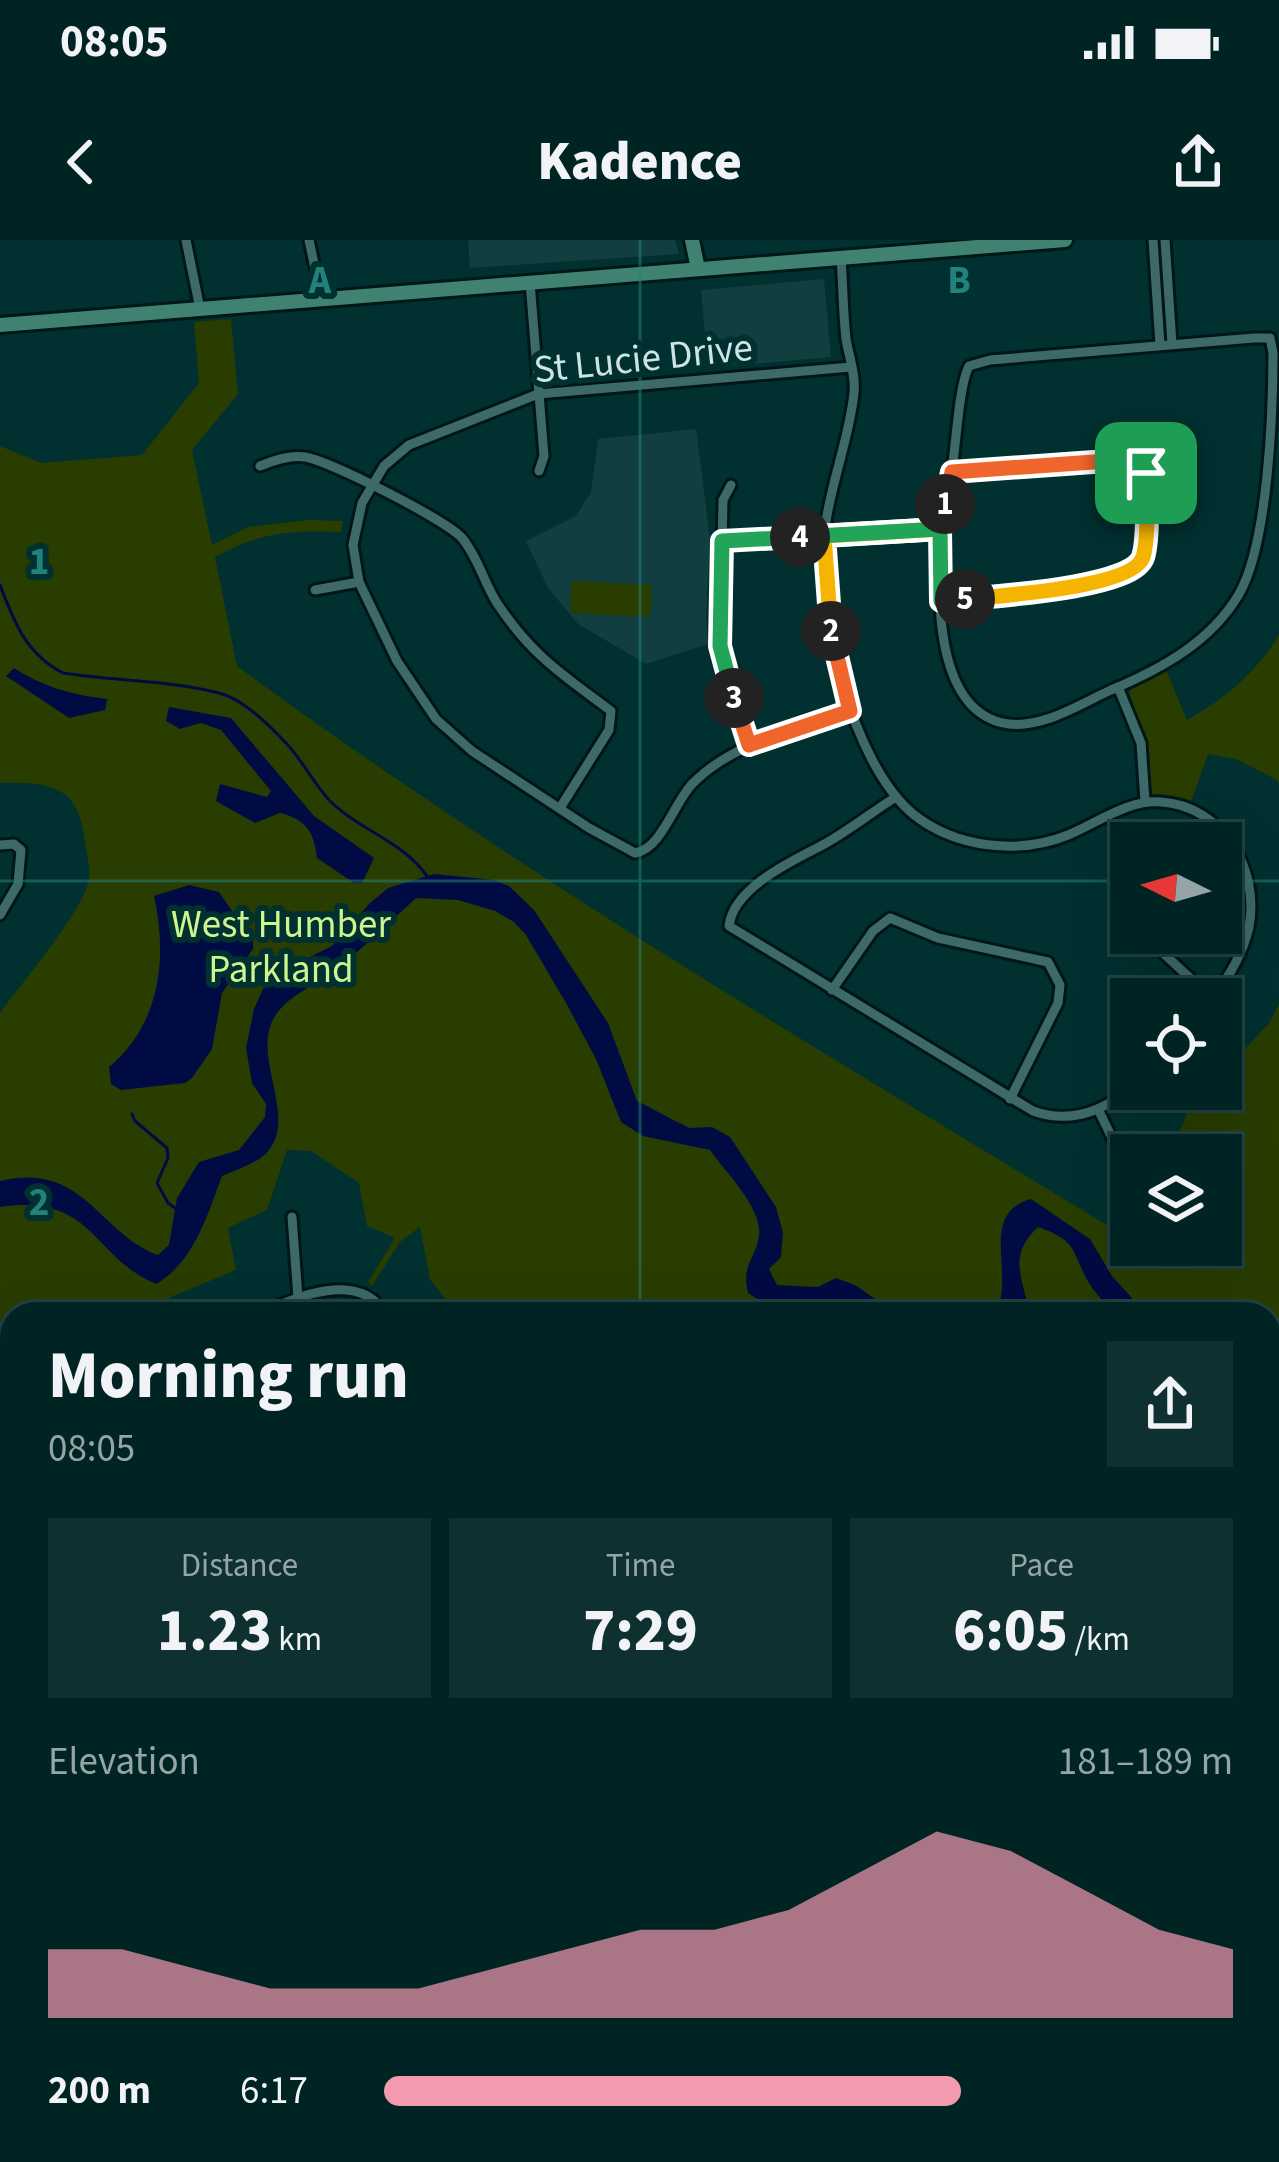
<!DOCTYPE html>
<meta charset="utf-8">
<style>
body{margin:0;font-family:"Source Sans 3",sans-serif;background:#0e3031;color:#f1f3f6;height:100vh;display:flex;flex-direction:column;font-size:45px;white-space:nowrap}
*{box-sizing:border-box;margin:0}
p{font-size:39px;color:#95a4a6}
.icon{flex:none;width:66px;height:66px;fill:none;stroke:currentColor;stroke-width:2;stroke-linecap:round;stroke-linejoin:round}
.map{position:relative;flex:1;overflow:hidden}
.drawer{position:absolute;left:0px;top:1062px;width:1281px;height:861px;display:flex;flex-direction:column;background:#002424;border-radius:36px 36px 0 0;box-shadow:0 12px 48px #0002,0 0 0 3px #224141}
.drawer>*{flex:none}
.needle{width:78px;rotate:275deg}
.controls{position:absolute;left:1110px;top:582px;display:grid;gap:24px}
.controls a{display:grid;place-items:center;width:132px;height:132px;border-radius:0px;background:#002424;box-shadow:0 12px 48px #0002,0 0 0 3px #224141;font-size:60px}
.pin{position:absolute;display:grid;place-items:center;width:102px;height:102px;color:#fff;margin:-51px;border-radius:24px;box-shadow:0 6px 18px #0006}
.km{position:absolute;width:60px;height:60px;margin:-30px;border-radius:50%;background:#222;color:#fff;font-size:33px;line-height:60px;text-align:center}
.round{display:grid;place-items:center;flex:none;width:126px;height:126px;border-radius:0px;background:#0e3031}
.head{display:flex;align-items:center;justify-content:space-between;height:204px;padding:0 48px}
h1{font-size:66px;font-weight:800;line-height:90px}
.figures{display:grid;grid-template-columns:repeat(3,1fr);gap:18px;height:204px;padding:12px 48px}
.figures div{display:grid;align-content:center;border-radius:0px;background:#0e3031;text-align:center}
.figures b{font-size:60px;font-weight:800}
.figures small{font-size:33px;font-weight:400}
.figures p{font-size:33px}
.chart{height:336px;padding:24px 48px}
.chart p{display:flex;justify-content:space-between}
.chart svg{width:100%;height:216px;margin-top:12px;fill:#f29aae;opacity:.7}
ul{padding:0 48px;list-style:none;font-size:39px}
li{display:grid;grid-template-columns:192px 144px 1fr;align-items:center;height:90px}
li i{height:30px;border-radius:15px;background:#f29aae}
.status{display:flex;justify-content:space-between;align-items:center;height:84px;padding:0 60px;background:#002424;direction:ltr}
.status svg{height:33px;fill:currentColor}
header{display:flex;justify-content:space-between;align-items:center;height:156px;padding:0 48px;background:#002424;font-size:54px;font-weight:800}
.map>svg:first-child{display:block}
</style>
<div class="status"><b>08:05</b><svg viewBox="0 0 49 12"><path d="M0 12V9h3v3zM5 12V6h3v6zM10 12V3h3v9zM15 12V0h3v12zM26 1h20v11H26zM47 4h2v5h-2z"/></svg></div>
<header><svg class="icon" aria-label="back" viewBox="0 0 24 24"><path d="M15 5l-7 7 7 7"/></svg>Kadence<svg class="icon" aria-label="share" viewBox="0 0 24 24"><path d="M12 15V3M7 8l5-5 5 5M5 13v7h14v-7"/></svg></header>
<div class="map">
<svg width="1279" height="1922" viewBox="0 0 1279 1922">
<rect width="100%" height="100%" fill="#003030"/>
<g fill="#113e3e">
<polygon points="468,0 675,0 679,14 470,28"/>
<polygon points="824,39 831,117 708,128 701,50"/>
<polygon points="696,189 710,298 706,380 708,404 646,424 578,384 548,348 526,301 576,276 591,252 598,199"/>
<polygon points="991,1911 1143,1911 1136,1922 983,1922"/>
</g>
<g fill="#293d00">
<path d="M231,79L238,154L192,210L212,305L248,287L309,280L343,281L341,292C289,290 261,292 215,317L237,426C516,631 814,807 1110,987L1131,989V1005H1221V915H1170L1193,859L1204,849H1221V834L1270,782L1279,764V1306H1269V1074H457L430,1039L420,987L400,1002L372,1046L368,1042L395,998L367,986L359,943L311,911L287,910L267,970L228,988L236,1030L171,1057L162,1074H12V1150L4,1178L12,1181V1194H4L12,1237V1911H602L605,1922H0V773C21,744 83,671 89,640C91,629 86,613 85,602C79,545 50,542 0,543V206L41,223L142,215L199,143L194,82Z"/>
<polygon points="572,341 652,345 650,377 570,373"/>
<path d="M1279,395V544L1277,540L1236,519L1208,514L1191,562L1153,554L1147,547L1143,494L1129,452L1136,444L1166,430L1187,480C1224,459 1257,432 1279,395Z"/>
</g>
<g fill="#000b43">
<path d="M14,428C43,447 73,455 107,459L105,470L69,478L6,436Z"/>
<path d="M169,467L231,478L314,576L374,618L362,643H354L317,618C314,592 307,580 280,573L255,583L216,561L220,544L267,557L271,551L221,490L201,483L180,489L166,481Z"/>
<path d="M434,634L494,640L509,646L534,670L608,783L637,861L689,888L712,887L730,897L776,967L783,993L781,1017L769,1029L777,1045L818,1047L836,1038L855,1045L897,1074H862L835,1068L800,1074L776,1070L748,1053C741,1024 755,1021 759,996C763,968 725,932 710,910L643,896L621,882L596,819L566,763L526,695L514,682L495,671L458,660L416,658C389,682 363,709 333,732C311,749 283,756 271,784C254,826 306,891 256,921C245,927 233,931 222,936C207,976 194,1022 156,1044C92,1017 93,953 0,967V941C84,921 98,993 158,1015L169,1005L177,958L199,922L239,910L265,877L266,864L252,843L246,808L254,769L263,749L292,726L332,706L369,664L388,648Z"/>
<path d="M189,645L219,652L253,701V709L222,753L212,809L192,838L185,843L121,850L111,844L109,827C160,785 168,718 154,656Z"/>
<path d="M1031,959L1090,999L1112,1036L1132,1058L1139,1074H1114C1107,1064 1095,1054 1089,1043C1071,1012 1079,1001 1038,987C1006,1017 1024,1038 1029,1074H994C1018,1039 976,974 1031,959Z"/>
<polygon points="0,1237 8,1253 12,1298 12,1618 0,1605 0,1441 12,1388 9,1365 0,1345"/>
</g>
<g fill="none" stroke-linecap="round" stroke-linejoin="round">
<g stroke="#000b43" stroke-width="3">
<path d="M0,345C14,382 26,414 63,433C113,441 169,440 219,453C243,459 268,484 285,502C302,519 313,543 330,561C360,591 408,603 430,641"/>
<polyline points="132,874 135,881 167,908 168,918 157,943 168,963 179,971"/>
</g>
<g stroke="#011616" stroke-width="15">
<g id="street">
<polyline points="186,0 200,69"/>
<polyline points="309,0 322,61"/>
<polyline points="1153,0 1160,105"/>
<polyline points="1165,0 1172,104"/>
<path d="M841,17C843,45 843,72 846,99C849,117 856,135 854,153C849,201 829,247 824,295C817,373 851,522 913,574C955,608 1019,615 1068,595C1097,583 1129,559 1161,562C1223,566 1260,629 1249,687C1243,714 1229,737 1212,759"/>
<polyline points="530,42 544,216 539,231"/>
<path d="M1254,98H1270L1273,113C1273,173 1268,304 1239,354C1211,402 1161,429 1111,450C1080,464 1044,488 1009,484C920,473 937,302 950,242C956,213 958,147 969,126L990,120Z"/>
<path d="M260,226C275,220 290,215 305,217C330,221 446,280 462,298C478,317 484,343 497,363C532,416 563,435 611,471L609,490L560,568"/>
<polyline points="731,245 723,260 720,406 749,505"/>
<polyline points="722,301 940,289"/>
<polyline points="315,350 359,342"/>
<path d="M941,361C975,358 1123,349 1140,322C1147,311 1144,289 1145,276C1146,258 1149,238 1143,221L952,232"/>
<polyline points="1118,447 1141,503 1145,561"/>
<path d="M849,471C796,490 736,501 694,542C674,561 663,608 635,613L589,588L472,511L436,479L397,421L359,342L353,305L362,263L384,226L409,205L538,154L851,127"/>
<path d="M896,557C870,573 845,594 817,608C788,623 733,649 729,686L1033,871C1069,884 1102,872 1131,848"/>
<polyline points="0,605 14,604 21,610 18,644 0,675"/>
<polyline points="1146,693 1152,703 1213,759"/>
<polyline points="832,750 873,691 890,678 938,698 1048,722 1060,745 1058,763 1010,859"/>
<polyline points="1098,869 1128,931"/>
<polyline points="292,977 298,1058"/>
<path d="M261,1074C296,1056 360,1030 385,1074"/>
<polyline points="1269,1368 1279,1423"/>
<polyline points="1269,1502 1279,1501"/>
<polyline points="673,1911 682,1922"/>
<polyline points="764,1911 768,1922"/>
<polyline points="720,1922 742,1911"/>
<polyline points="896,1922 903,1911"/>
</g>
</g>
<g stroke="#011616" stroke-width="20">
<g id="secondary">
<polyline points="692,0 698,29"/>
<polyline points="0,85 1065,0"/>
<polyline points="1269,1759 1279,1744"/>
<polyline points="1155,1922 1162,1911"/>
</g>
</g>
<use href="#street" stroke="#3d6969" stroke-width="9"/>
<use href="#secondary" stroke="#408272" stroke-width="14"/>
</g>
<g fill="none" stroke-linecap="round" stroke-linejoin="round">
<g stroke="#fff" stroke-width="24">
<polyline id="split-1" points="945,264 952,232 1136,219 1143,221 1146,233"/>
</g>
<g stroke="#fff" stroke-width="24">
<polyline id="split-2" points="831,391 824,296 940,289 945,264"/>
</g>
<g stroke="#fff" stroke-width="24">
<polyline id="split-3" points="734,458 749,505 850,471 831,391"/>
</g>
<g stroke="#fff" stroke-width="24">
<polyline id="split-4" points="734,458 720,406 722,301 800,297"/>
</g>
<g stroke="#fff" stroke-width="24">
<polyline id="split-5" points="800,297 940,289 941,361 965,359"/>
</g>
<g stroke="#fff" stroke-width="24">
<path id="split-6" d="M965,359C996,356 1133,348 1143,317C1149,298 1147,254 1146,233"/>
</g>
<use href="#split-1" stroke="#f0652b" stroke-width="15"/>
<use href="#split-2" stroke="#f5b400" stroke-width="15"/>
<use href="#split-3" stroke="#f0652b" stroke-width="15"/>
<use href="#split-4" stroke="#22a559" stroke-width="15"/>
<use href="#split-5" stroke="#22a559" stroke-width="15"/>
<use href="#split-6" stroke="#f5b400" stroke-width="15"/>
</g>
<path fill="none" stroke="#22817a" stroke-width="3" stroke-opacity="0.55" d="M640,0V1074M0,641H1131M1221,641H1279M0,1281H12M1269,1281H1279M640,1911V1922"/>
<g text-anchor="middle" stroke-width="12" stroke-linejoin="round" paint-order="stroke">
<g font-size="39" fill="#cce4e3" stroke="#003030">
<text transform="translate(643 117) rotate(-6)" y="14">St Lucie Drive</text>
</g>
<g font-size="39" fill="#ccf58f" stroke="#003030">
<text x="281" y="697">West Humber<tspan x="281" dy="45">Parkland</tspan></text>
</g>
</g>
<g font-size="39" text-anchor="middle" font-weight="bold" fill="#22817a" stroke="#003030" stroke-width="12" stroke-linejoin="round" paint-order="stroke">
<text x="320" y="53">A</text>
<text x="959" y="53">B</text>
<text x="39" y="334">1</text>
<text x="39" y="975">2</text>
</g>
</svg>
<div class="controls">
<a><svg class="needle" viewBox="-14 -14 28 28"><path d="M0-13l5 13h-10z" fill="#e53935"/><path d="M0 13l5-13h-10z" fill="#95a4a6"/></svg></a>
<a><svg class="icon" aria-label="locate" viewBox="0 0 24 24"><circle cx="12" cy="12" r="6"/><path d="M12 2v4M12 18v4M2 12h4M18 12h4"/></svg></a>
<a><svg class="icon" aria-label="layers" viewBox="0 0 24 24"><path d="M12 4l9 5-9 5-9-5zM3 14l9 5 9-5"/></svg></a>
</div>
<div class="pin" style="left:1146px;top:233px;background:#1e9e55"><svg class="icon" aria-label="arrive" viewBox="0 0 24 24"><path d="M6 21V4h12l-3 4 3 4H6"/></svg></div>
<b class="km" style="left:945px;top:264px">1</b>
<b class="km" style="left:831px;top:391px">2</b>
<b class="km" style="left:734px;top:458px">3</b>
<b class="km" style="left:800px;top:297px">4</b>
<b class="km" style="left:965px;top:359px">5</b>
<section class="drawer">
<div class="head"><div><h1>Morning run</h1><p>08:05</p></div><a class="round"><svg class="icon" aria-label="share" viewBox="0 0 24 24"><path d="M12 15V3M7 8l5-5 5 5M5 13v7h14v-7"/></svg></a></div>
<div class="figures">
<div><p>Distance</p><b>1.23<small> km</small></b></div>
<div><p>Time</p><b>7:29</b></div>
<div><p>Pace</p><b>6:05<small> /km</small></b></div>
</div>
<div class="chart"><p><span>Elevation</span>181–189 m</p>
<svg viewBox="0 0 160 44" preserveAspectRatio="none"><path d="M0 44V30L10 30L20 34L30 38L40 38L50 38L60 34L70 30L80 26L90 26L100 22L110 14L120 6L130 10L140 18L150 26L160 30V44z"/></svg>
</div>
<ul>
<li><b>200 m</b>6:17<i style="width:68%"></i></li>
</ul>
</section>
</div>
